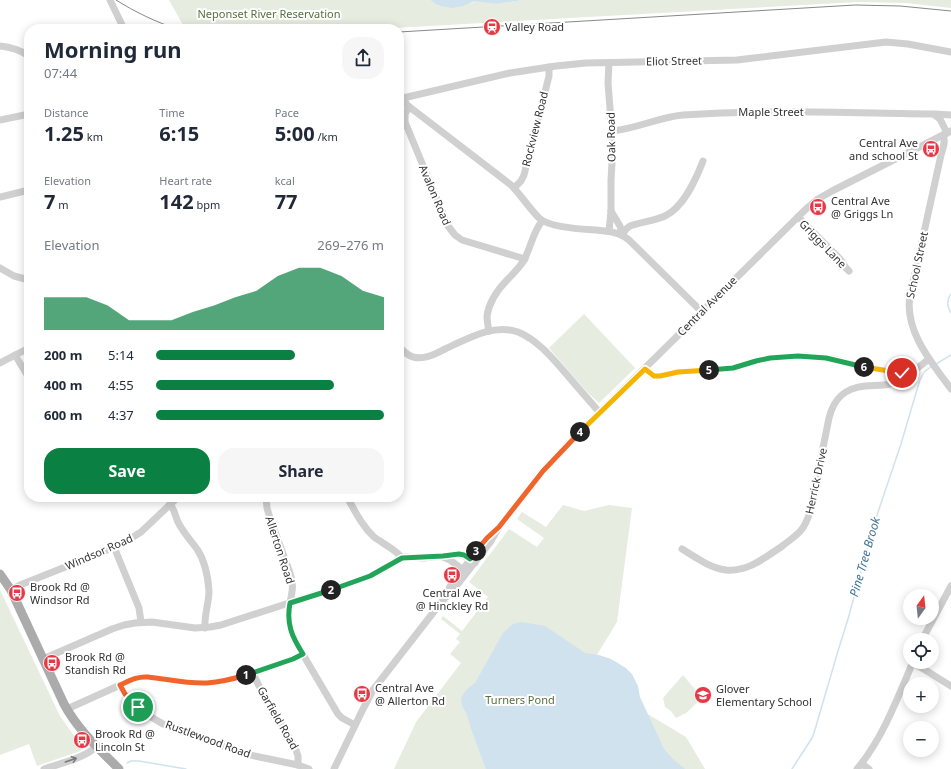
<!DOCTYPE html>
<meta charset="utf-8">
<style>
body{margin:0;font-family:"Noto Sans",sans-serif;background:#f6f6f7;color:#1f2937;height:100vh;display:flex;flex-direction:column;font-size:15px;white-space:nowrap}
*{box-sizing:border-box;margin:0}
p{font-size:13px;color:#747a83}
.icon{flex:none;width:22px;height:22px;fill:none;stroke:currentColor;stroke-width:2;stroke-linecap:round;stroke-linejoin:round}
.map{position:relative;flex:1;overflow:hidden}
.details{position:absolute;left:24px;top:24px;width:380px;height:478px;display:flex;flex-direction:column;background:#fff;border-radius:16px;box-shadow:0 2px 10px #0003}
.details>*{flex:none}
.needle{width:26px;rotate:15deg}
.fabs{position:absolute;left:903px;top:589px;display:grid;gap:8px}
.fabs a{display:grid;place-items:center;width:36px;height:36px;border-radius:50%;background:#fff;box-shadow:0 2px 10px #0003;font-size:20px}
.pin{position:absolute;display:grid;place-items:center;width:34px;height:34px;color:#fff;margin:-17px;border:2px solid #fff;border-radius:50%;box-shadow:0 1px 4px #0007}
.km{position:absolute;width:20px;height:20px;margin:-10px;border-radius:50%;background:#222;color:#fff;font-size:11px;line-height:20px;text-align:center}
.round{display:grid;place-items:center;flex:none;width:42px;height:42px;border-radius:16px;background:#f6f6f7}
.summary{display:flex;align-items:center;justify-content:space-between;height:68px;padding:0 20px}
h1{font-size:22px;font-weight:700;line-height:30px}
.figures{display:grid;grid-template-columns:repeat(3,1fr);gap:6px;height:68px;padding:4px 20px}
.figures div{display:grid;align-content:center}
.figures b{font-size:20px;font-weight:700}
.figures small{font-size:11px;font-weight:400}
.figures p{font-size:11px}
.chart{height:112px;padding:8px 20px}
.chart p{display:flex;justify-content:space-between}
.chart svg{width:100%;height:72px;margin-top:4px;fill:#0b8043;opacity:.7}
.primary-button{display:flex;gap:8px;margin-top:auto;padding:8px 20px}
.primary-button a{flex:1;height:46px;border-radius:16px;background:#0b8043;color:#fff;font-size:16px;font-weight:700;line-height:46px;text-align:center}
.primary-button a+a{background:#f6f6f7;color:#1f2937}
ul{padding:0 20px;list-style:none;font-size:13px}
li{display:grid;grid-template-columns:64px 48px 1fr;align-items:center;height:30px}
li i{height:10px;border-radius:5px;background:#0b8043}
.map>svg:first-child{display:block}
</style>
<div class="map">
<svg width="951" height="769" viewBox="0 0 951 769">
<rect width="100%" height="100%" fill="#fff"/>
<g fill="#e6ecdf">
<polygon points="169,0 430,0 437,5 441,6 472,3 475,1 479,1 496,4 523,0 951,0 951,8 906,3 858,2 375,29 198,29 183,25"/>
<polygon points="584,314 635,368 599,403 586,391 549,348"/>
<polygon points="563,505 584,511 609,505 632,508 617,622 584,676 686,737 705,769 394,769 416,722 461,663 450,654 460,642 456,639 460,634 441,619 443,616 462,631 488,597 469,582 509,529 537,547 544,538 517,519 522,512 546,527"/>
<polygon points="0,590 60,716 67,726 81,745 82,749 80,751 37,766 29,744 0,755"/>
<polygon points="683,675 702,698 686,713 676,718 671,711 665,707 663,698"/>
</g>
<g fill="#cfe2ee">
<polygon points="430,0 523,0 496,4 475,1 463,6 452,8 441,6 437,5"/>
<polygon points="522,622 545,626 585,653 599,655 611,659 626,668 632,674 638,686 640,697 664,749 673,759 685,769 486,769 471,729 467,714 462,706 461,698 466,690 475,683 503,633 513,624"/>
</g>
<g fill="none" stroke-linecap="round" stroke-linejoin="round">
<g stroke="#cfe2ee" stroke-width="1.5">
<path d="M951,294C946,301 947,306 951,313"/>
<polyline points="936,364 951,355"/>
<polyline points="127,763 131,761 139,761 186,769"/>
<polyline points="792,769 812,738 814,733 838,651 848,619 874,524 901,444 916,393 920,380 924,372 932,366"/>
</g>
<g stroke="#d0d0d0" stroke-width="7">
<polyline points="110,0 124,29"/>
<path d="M0,46C11,47 20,50 29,56"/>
<polyline points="609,63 608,83 613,146 611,180 611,211 609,231"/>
<path d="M403,98L407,105L511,185C521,195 529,208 539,218C551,229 589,229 605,231C614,232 622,234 629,240L702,312"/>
<polyline points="399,99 510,73 556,66 586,63 737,60 886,42 908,44 951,52"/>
<polyline points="409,107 405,114 405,122 448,226 455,235 462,240 525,259"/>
<polyline points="935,114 951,115"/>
<polyline points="0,120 29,114"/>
<path d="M612,131C636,129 659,117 683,115C766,109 850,113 933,114L940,119L947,133"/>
<path d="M943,135C946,142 943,148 941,155L910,296C904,331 932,363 951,389"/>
<polyline points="514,188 521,181 524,175 549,76 549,67"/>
<polyline points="0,197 29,190"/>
<polyline points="611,211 620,226 622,235"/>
<polyline points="798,217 840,259 846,268 849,271"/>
<path d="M622,235L626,229L630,226C641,222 654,221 665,216C684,207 696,179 703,161"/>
<polyline points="0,268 14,276 29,280"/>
<path d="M489,331C488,326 487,321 487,316C489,302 499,288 508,279C514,273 520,267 524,260C531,247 533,232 542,221"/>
<path d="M399,346C403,351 407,355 413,357C425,360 435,354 445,349C467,339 493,323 518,332C538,340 554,360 568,376C578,388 589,400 600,413"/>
<polyline points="15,355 29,378"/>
<polyline points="0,363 29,348"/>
<polyline points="645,369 653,376 660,376 678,372 733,368 756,361 770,358 805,356 833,359 867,368 900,372 906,376"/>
<path d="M266,497L267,508L270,518L290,573C296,591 289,597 289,614C288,624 291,632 295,641L338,714L342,718L355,725"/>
<path d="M347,497C355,511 362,526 374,537C382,543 398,551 402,558"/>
<path d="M170,504C175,510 175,517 179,524C184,533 191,541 197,549C205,561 208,577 209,591C209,603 204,615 205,628"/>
<polyline points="114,547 139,608 141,622"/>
<path d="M682,549C695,557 710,568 726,570C748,572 764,558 781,547C788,541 797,536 802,529C806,524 808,518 810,512L829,418C834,398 845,388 865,386C873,385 882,386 890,384C904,380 917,368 929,359"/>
<polyline points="443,557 450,560 466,572"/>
<polyline points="11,590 20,585 98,554 125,542 141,532 178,497"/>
<polyline points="443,600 452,591 461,580 491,541 499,527 543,471 572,440 806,209 818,199 832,191 951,131"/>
<polyline points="922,640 951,586"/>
<polyline points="43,659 112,629 124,625 135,623 152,622 195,628 210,627 221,625 363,579 378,572 399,559 405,557 424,558 460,554 466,557 475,563"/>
<polyline points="912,663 922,668 951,686"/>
<polyline points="253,673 258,684 295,747 298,756 298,765"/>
<polyline points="120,685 125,694 138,707 148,715 163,724 245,754 298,765 309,769"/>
<polyline points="67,709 138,677 148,677 198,683 219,682 240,677 293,659 303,654"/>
<polyline points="862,764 869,769"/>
<path d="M44,769C62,763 82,759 96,747"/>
<polyline points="334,769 363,709 373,690 443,600 452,583 482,545 493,533"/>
<path d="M857,769C883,738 897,699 913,662"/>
</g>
<path stroke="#ababab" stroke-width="9" d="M0,574L11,590L64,704C78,730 99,749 119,769"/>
<g stroke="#888" stroke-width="1">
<path d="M116,0C135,12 156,22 177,29"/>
<polyline points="399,32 855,5 900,6 951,11"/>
</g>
</g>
<defs><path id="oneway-shaft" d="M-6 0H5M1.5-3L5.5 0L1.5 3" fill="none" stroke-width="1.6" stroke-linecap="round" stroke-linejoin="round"/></defs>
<use stroke="#7a7a7a" href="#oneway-shaft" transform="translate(71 760) rotate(-19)"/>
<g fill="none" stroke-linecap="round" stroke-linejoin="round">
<g stroke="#fff" stroke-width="8">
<path id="split-1" d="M138,707L125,694L120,685C129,681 137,676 148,677C167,679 187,684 207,683C220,682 233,679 246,675"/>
</g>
<g stroke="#fff" stroke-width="8">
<path id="split-2" d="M246,675L293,659L303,654C292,637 286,624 290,603L331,590"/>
</g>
<g stroke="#fff" stroke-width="8">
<polyline id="split-3" points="331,590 370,576 402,558 443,556 459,554 464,555 470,559 476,551"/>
</g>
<g stroke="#fff" stroke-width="8">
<polyline id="split-4" points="476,551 487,538 499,527 543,471 580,432"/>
</g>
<g stroke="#fff" stroke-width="8">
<polyline id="split-5" points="580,432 645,369 654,376 660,376 678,372 709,370"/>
</g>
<g stroke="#fff" stroke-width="8">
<polyline id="split-6" points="709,370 733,368 756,361 770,358 798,356 826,358 864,367"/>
</g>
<g stroke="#fff" stroke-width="8">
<polyline id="split-7" points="864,367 902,373"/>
</g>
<use href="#split-1" stroke="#f0652b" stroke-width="5"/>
<use href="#split-2" stroke="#22a559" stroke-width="5"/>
<use href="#split-3" stroke="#22a559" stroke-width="5"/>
<use href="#split-4" stroke="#f0652b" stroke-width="5"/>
<use href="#split-5" stroke="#f5b400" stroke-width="5"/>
<use href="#split-6" stroke="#22a559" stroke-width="5"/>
<use href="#split-7" stroke="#f5b400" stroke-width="5"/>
</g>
<defs>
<g id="station-disc" transform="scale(0.9)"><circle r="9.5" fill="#e63946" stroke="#fff"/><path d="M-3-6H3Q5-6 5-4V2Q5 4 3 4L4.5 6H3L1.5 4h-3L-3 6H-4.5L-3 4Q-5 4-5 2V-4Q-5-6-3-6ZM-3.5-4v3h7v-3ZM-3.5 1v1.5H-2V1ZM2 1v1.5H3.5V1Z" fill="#fff"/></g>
<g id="bus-disc" transform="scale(0.9)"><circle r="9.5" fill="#e63946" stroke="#fff"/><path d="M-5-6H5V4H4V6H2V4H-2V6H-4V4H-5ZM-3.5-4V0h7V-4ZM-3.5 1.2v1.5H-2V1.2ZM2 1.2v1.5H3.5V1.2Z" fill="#fff"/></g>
<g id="school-disc" transform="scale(0.9)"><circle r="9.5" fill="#e63946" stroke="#fff"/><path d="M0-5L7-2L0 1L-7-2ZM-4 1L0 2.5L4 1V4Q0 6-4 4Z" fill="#fff"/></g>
</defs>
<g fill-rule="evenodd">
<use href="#station-disc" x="492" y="27"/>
<use href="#bus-disc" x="931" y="149"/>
<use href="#bus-disc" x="818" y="207"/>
<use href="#bus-disc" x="452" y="575"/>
<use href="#bus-disc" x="17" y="593"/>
<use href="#bus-disc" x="52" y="663"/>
<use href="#bus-disc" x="362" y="694"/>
<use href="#school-disc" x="703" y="695"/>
<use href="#bus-disc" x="82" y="740"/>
</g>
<g text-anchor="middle" stroke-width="4" stroke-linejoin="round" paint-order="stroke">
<g font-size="11" fill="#56703f" stroke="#fff">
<text x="269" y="18">Neponset River Reservation</text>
<text x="520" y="704">Turners Pond</text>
</g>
<g font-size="11" fill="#333" stroke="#fff" text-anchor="start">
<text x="505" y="31">Valley Road</text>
<text x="918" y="147" text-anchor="end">Central Ave<tspan x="918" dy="13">and school St</tspan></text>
<text x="831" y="205">Central Ave<tspan x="831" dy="13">@ Griggs Ln</tspan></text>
<text x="30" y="591">Brook Rd @<tspan x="30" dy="13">Windsor Rd</tspan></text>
<text x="452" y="597" text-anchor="middle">Central Ave<tspan x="452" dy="13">@ Hinckley Rd</tspan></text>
<text x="65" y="661">Brook Rd @<tspan x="65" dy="13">Standish Rd</tspan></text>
<text x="375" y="692">Central Ave<tspan x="375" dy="13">@ Allerton Rd</tspan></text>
<text x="716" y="693">Glover<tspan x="716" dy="13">Elementary School</tspan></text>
<text x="95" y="738">Brook Rd @<tspan x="95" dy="13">Lincoln St</tspan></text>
</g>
<g font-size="11" fill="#333" stroke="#fff">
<text transform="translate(674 61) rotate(-1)" y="4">Eliot Street</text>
<text x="771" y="116">Maple Street</text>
<text transform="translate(535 129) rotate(-76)" y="4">Rockview Road</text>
<text transform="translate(611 137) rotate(-91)" y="4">Oak Road</text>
<text transform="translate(435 195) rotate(67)" y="4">Avalon Road</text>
<text transform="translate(823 244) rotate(46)" y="4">Griggs Lane</text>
<text transform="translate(917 265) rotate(-78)" y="4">School Street</text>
<text transform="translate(707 306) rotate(-45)" y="4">Central Avenue</text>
<text transform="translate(816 481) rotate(-78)" y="4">Herrick Drive</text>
<text transform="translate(280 550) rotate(72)" y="4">Allerton Road</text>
<text transform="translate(99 552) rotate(-24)" y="4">Windsor Road</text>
<text transform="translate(278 718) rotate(60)" y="4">Garfield Road</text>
<text transform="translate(208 739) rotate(20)" y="4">Rustlewood Road</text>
</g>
<g font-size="12" font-style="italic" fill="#3f7597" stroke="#fff">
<text transform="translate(865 557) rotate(-74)" y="4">Pine Tree Brook</text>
</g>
</g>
</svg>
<div class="fabs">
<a><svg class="needle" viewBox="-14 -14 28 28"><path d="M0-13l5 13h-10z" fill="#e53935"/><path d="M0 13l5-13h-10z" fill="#747a83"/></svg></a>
<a><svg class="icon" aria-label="locate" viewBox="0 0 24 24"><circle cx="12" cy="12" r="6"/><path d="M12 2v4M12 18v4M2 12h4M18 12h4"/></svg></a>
<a>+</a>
<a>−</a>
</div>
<div class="pin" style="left:138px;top:707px;background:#1e9e55"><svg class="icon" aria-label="arrive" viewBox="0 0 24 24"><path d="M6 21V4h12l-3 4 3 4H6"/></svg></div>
<div class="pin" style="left:902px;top:373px;background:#d93025"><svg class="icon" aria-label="check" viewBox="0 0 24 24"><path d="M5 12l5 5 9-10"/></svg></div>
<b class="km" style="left:246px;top:675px">1</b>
<b class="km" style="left:331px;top:590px">2</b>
<b class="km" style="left:476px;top:551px">3</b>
<b class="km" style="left:580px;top:432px">4</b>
<b class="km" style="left:709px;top:370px">5</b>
<b class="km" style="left:864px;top:367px">6</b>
<section class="details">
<div class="summary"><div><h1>Morning run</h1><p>07:44</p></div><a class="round"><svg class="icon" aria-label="share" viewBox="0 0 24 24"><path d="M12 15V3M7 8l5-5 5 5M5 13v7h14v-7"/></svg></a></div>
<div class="figures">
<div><p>Distance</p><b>1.25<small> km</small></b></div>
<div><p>Time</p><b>6:15</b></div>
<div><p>Pace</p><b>5:00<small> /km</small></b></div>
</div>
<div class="figures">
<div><p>Elevation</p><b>7<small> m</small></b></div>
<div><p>Heart rate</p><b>142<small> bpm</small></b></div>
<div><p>kcal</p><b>77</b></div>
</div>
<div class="chart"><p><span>Elevation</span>269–276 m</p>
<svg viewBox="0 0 160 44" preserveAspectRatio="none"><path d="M0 44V24L10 24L20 24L30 29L40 38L50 38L60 38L70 33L80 29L90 24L100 20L110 11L120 6L130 6L140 11L150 20L160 24V44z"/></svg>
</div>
<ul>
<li><b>200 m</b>5:14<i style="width:61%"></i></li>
<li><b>400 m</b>4:55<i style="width:78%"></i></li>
<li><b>600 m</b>4:37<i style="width:100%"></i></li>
</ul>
<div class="primary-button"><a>Save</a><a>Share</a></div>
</section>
</div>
